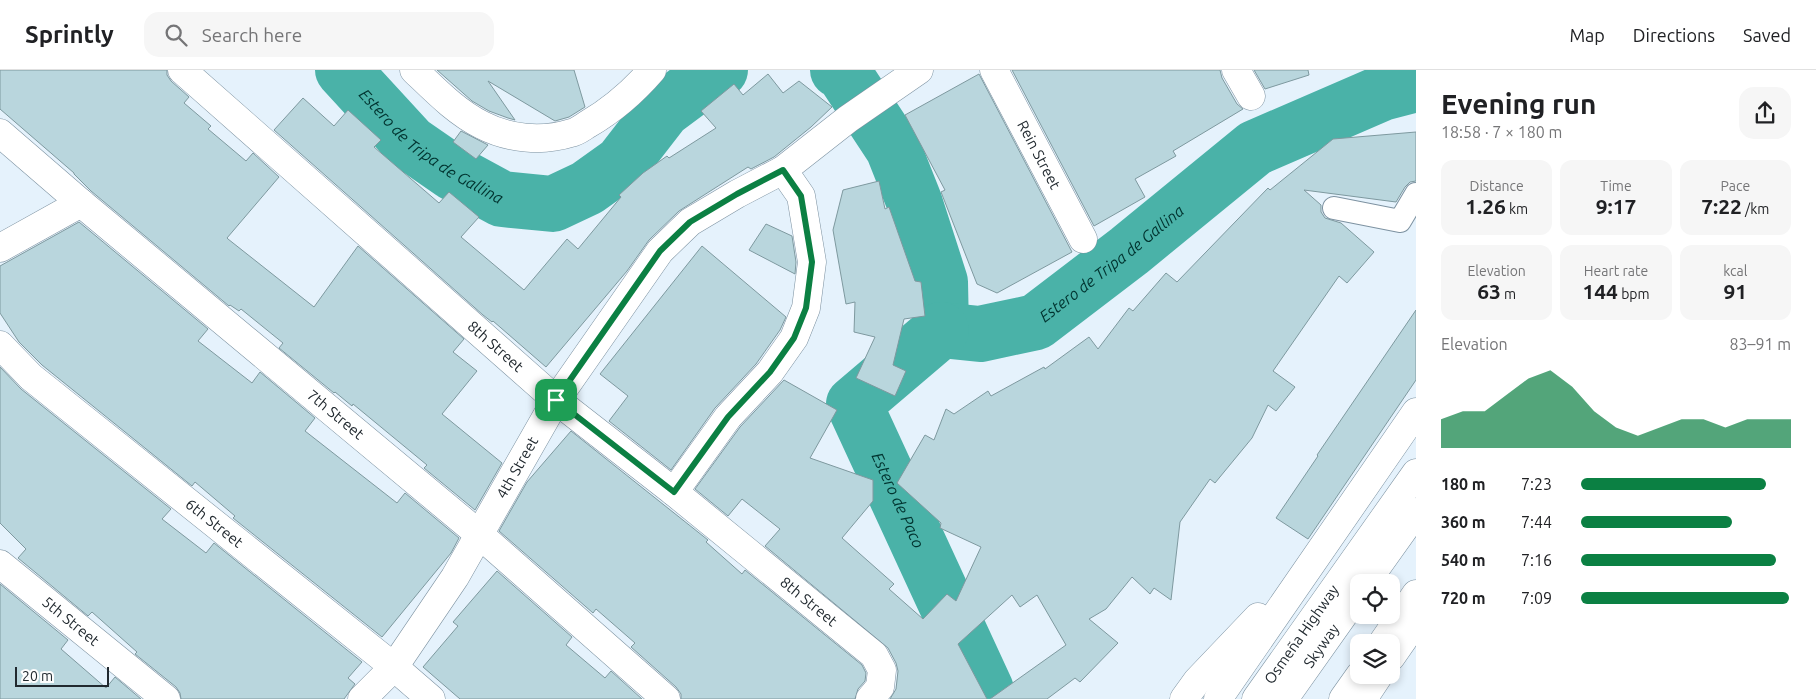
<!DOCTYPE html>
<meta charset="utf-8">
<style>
body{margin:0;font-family:Ubuntu,sans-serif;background:#f6f6f6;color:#202124;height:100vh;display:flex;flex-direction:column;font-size:19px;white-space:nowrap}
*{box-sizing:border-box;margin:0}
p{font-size:16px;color:#757577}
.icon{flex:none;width:28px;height:28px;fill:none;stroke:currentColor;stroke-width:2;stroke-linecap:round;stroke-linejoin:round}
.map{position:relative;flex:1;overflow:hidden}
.sheet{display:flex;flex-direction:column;background:#fff;width:400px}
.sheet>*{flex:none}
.tools{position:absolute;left:1350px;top:504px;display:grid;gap:10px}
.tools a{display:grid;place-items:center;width:50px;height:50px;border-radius:10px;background:#fff;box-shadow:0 2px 8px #0003;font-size:25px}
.scale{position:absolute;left:15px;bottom:12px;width:94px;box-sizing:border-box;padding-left:5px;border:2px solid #21292f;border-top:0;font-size:14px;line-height:18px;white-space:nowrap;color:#21292f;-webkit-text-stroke:4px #fdfdfd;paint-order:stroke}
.pin{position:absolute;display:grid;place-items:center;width:42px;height:42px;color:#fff;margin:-21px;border-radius:10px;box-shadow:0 2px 8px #0006}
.round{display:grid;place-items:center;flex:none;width:52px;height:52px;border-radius:15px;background:#f6f6f6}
.head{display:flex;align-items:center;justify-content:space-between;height:85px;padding:0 25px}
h1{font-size:28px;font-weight:700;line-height:38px}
.metrics{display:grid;grid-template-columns:repeat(3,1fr);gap:8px;height:85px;padding:5px 25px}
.metrics div{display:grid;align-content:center;border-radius:12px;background:#f6f6f6;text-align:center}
.metrics b{font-size:21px;font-weight:700}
.metrics small{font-size:14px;font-weight:400}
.metrics p{font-size:14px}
.chart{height:140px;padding:10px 25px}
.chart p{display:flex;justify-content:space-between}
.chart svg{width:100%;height:90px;margin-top:5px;fill:#0b8043;opacity:.7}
ul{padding:0 25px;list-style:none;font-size:16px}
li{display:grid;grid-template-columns:80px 60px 1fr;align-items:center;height:38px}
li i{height:12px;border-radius:6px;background:#0b8043}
header{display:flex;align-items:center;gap:30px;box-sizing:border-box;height:70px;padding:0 25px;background:#fff;border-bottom:1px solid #e0e0e0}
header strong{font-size:24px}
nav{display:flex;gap:28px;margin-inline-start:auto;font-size:18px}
.search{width:350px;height:45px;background:#f6f6f6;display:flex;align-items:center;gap:12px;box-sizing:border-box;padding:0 18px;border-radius:15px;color:#757577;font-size:19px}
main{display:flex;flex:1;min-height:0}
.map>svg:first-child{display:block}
</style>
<header>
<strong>Sprintly</strong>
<div class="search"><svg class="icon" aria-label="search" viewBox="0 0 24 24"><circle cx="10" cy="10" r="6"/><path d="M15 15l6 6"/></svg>Search here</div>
<nav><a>Map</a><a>Directions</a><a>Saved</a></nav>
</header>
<main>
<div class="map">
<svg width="1416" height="629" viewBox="0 0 1416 629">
<rect width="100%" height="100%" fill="#e5f2fc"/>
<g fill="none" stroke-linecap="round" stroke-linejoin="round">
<g stroke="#4ab2a8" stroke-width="56">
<path id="s1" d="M343,0L410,73L452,102L502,129L553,134L587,118L622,93L663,40L710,5L720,0"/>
<polyline points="838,0 843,2 893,78 914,131 940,212 941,260"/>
<path id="s2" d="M941,260L980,264L1036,252L1129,181L1255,78L1382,23L1416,14"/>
<path id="s3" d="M941,260L854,334L986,620L982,629"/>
</g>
</g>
<g fill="#b9d6dd" stroke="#7e999f">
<polygon points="0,0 167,0 167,5 171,11 189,27 184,33 211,56 208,59 246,91 253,83 279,107 227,168 228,169 314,237 358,176 464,269 453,282 477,301 442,344 502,393 475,440 424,398 427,395 353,334 352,336 335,322 334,323 279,278 283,273 241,239 239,241 230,235 229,236 91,121 74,104 74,103 0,39"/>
<polygon points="437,0 574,0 585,37 569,47 555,51 488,11 515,50 508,48 489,41 472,31"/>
<polygon points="1012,0 1220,0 1222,8 1237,34 1243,39 1173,81 1176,86 1135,109 1145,127 1094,156"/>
<polygon points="1254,0 1308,0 1309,5 1265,19"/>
<polygon points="768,4 783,23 799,11 832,37 811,57 774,87 751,99 748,97 679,141 649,170 627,201 546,297 493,251 492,252 483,245 274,60 303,28 334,56 348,40 381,70 374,77 439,133 449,122 479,147 461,167 524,220 567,169 578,179 621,127 619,125 643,103 667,86 669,88 716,58 701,41 734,14 743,25"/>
<polygon points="979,4 1072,182 997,223 977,214 941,122 945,120 905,45"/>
<polygon points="461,61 488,75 476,89 453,72"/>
<polygon points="1416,62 1416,111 1410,112 1405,117 1396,132 1304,120 1321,135 1321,142 1325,148 1341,153 1374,182 1347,213 1339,206 1273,301 1295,317 1276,341 1268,335 1252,368 1215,413 1210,409 1180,452 1171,530 1154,518 1150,524 1132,507 1106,539 1089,549 1118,573 1080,612 1075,608 1047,629 990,629 1066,575 1037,525 1020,537 1012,525 958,574 987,629 890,629 896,619 898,601 896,593 888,578 765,476 780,459 742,429 728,446 695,419 740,357 784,310 837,340 810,388 873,410 873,431 842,468 894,514 889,519 923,549 947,524 956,531 981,477 940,458 941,453 897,413 925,365 934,370 946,339 954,344 988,321 991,326 1044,297 1045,299 1089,267 1098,279 1129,238 1133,241 1166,203 1177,212 1268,118 1270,120 1333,69"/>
<polygon points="879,111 885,139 889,137 915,211 921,212 925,246 904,249 893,295 906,301 895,326 856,308 875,267 854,262 855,232 846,234 833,160 843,120"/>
<polygon points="79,152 208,259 198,271 252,313 260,302 315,348 305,361 397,433 405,423 459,468 451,483 382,567 233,448 235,446 195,412 192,416 42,295 19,272 0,243 0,196"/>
<polygon points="766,154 792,166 796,192 795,204 749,180"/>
<polygon points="702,176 786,247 780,260 756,294 715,338 671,400 609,351 628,326 600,304"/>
<polygon points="1416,240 1416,310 1308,469 1276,448 1318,386 1317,385"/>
<polygon points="0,297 21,319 171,439 162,449 206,483 214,473 362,592 348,608 355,614 344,629 181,629 180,623 176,617 135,584 137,582 92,542 88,546 18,488 26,479 0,453"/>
<polygon points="571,361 708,470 706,472 742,504 745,500 862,595 866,603 865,611 858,619 855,629 681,629 681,624 676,617 631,577 635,573 596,539 593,543 499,461 527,412"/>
<polygon points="497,501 572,567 566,575 605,608 611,601 642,629 460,629 423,597 458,556 453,552"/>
<polygon points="0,514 68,570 61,579 106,618 115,607 141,629 0,629"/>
</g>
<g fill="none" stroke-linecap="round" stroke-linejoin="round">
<g stroke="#7d92a1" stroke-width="24">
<polyline id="pedestrian" points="1334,138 1400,151 1416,124"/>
</g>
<g stroke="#7d92a1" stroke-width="29">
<g id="minor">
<path id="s4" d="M182,0L556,330L674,422L874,585L882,600L880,617L870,629"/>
<path d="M414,0C435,20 456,42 482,55C509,69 542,72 571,63C577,62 583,57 588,54C612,40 633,22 652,0"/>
<path id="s5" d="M994,0L1083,169"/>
<polyline points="1236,0 1251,26"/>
<path id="s6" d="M0,63L81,133L480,465L666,629"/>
<polyline points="0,178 81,133"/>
<path id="s7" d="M0,275L31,307L394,597L431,629"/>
<polyline points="674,422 728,347 770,302 794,268 806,238 812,192 801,126 783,100"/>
<path id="s8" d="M0,494L166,629"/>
<path id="s9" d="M362,629L394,597L455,507L556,330L660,181L690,152L737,124L783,100L848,49L919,0"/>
</g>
</g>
<g stroke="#7d92a1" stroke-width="29">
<g id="primary">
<polyline points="1391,587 1416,551"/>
<path id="s10" d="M1256,629L1416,403"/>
<polyline points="1363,629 1379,605"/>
</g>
</g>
<g stroke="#7d92a1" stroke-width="29">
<g id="motorway">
<polyline points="1366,512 1416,442"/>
<polyline points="1383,572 1416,524"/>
<polyline points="1184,629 1197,611 1258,547"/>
<polyline points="1218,629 1416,342"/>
<path id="s11" d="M1284,629L1359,523"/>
<polyline points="1343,629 1360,605"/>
</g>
</g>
<use href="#pedestrian" stroke="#fff" stroke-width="22"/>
<use href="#minor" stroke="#fff" stroke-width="28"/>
<use href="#primary" stroke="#fff" stroke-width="28"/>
<use href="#motorway" stroke="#fff" stroke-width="28"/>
</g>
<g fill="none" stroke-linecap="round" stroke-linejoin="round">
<g stroke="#fff" stroke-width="10">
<polygon id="route" points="783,100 801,126 812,192 806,238 794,268 770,302 728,347 674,422 556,330 660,181 690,152 737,124"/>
</g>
<use href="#route" stroke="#0b8043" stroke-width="6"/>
</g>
<g text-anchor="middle" stroke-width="5" stroke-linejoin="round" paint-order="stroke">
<g font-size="15" fill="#21292f" stroke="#fdfdfd">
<text dy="5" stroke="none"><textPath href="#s5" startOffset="96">Rein Street</textPath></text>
<text dy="5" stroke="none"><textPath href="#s4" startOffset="418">8th Street</textPath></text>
<text dy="5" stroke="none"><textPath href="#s6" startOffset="438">7th Street</textPath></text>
<text dy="5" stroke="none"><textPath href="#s9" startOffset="280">4th Street</textPath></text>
<text dy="5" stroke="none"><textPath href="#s7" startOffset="279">6th Street</textPath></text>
<text dy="5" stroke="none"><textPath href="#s4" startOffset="822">8th Street</textPath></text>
<text dy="5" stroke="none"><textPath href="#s8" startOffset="91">5th Street</textPath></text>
<text dy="5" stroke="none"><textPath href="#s10" startOffset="79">Osmeña Highway</textPath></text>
<text dy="5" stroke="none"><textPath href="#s11" startOffset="65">Skyway</textPath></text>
</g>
<g font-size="16" font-style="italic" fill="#00332f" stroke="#fdfdfd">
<text dy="6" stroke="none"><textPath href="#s1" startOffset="118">Estero de Tripa de Gallina</textPath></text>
<text dy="6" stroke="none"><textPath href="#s2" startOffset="192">Estero de Tripa de Gallina</textPath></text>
<text dy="6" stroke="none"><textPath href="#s3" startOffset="220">Estero de Paco</textPath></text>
</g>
</g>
</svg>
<div class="tools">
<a><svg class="icon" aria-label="locate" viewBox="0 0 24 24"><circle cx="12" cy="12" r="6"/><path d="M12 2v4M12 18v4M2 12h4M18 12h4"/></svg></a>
<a><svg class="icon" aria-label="layers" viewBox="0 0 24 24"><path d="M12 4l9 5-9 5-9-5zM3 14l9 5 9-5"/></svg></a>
</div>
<div class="scale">20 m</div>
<div class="pin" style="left:556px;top:330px;background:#1e9e55"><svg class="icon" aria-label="arrive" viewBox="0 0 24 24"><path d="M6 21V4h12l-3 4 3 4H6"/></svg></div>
</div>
<section class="sheet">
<div class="head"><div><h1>Evening run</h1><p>18:58 · 7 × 180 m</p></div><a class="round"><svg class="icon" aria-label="share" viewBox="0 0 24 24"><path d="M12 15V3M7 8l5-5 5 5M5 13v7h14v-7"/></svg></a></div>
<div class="metrics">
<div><p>Distance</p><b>1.26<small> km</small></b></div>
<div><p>Time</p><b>9:17</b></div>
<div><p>Pace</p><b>7:22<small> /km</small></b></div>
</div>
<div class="metrics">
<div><p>Elevation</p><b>63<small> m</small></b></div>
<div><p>Heart rate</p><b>144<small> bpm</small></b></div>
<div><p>kcal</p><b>91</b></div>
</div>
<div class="chart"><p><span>Elevation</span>83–91 m</p>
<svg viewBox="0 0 160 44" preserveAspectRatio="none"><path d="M0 44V30L10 26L20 26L30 18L40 10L50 6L60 14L70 26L80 34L90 38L100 34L110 30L120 30L130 34L140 30L150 30L160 30V44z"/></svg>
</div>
<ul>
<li><b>180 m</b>7:23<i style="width:88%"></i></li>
<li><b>360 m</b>7:44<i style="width:72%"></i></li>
<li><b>540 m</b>7:16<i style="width:93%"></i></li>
<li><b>720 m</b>7:09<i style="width:99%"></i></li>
</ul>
</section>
</main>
